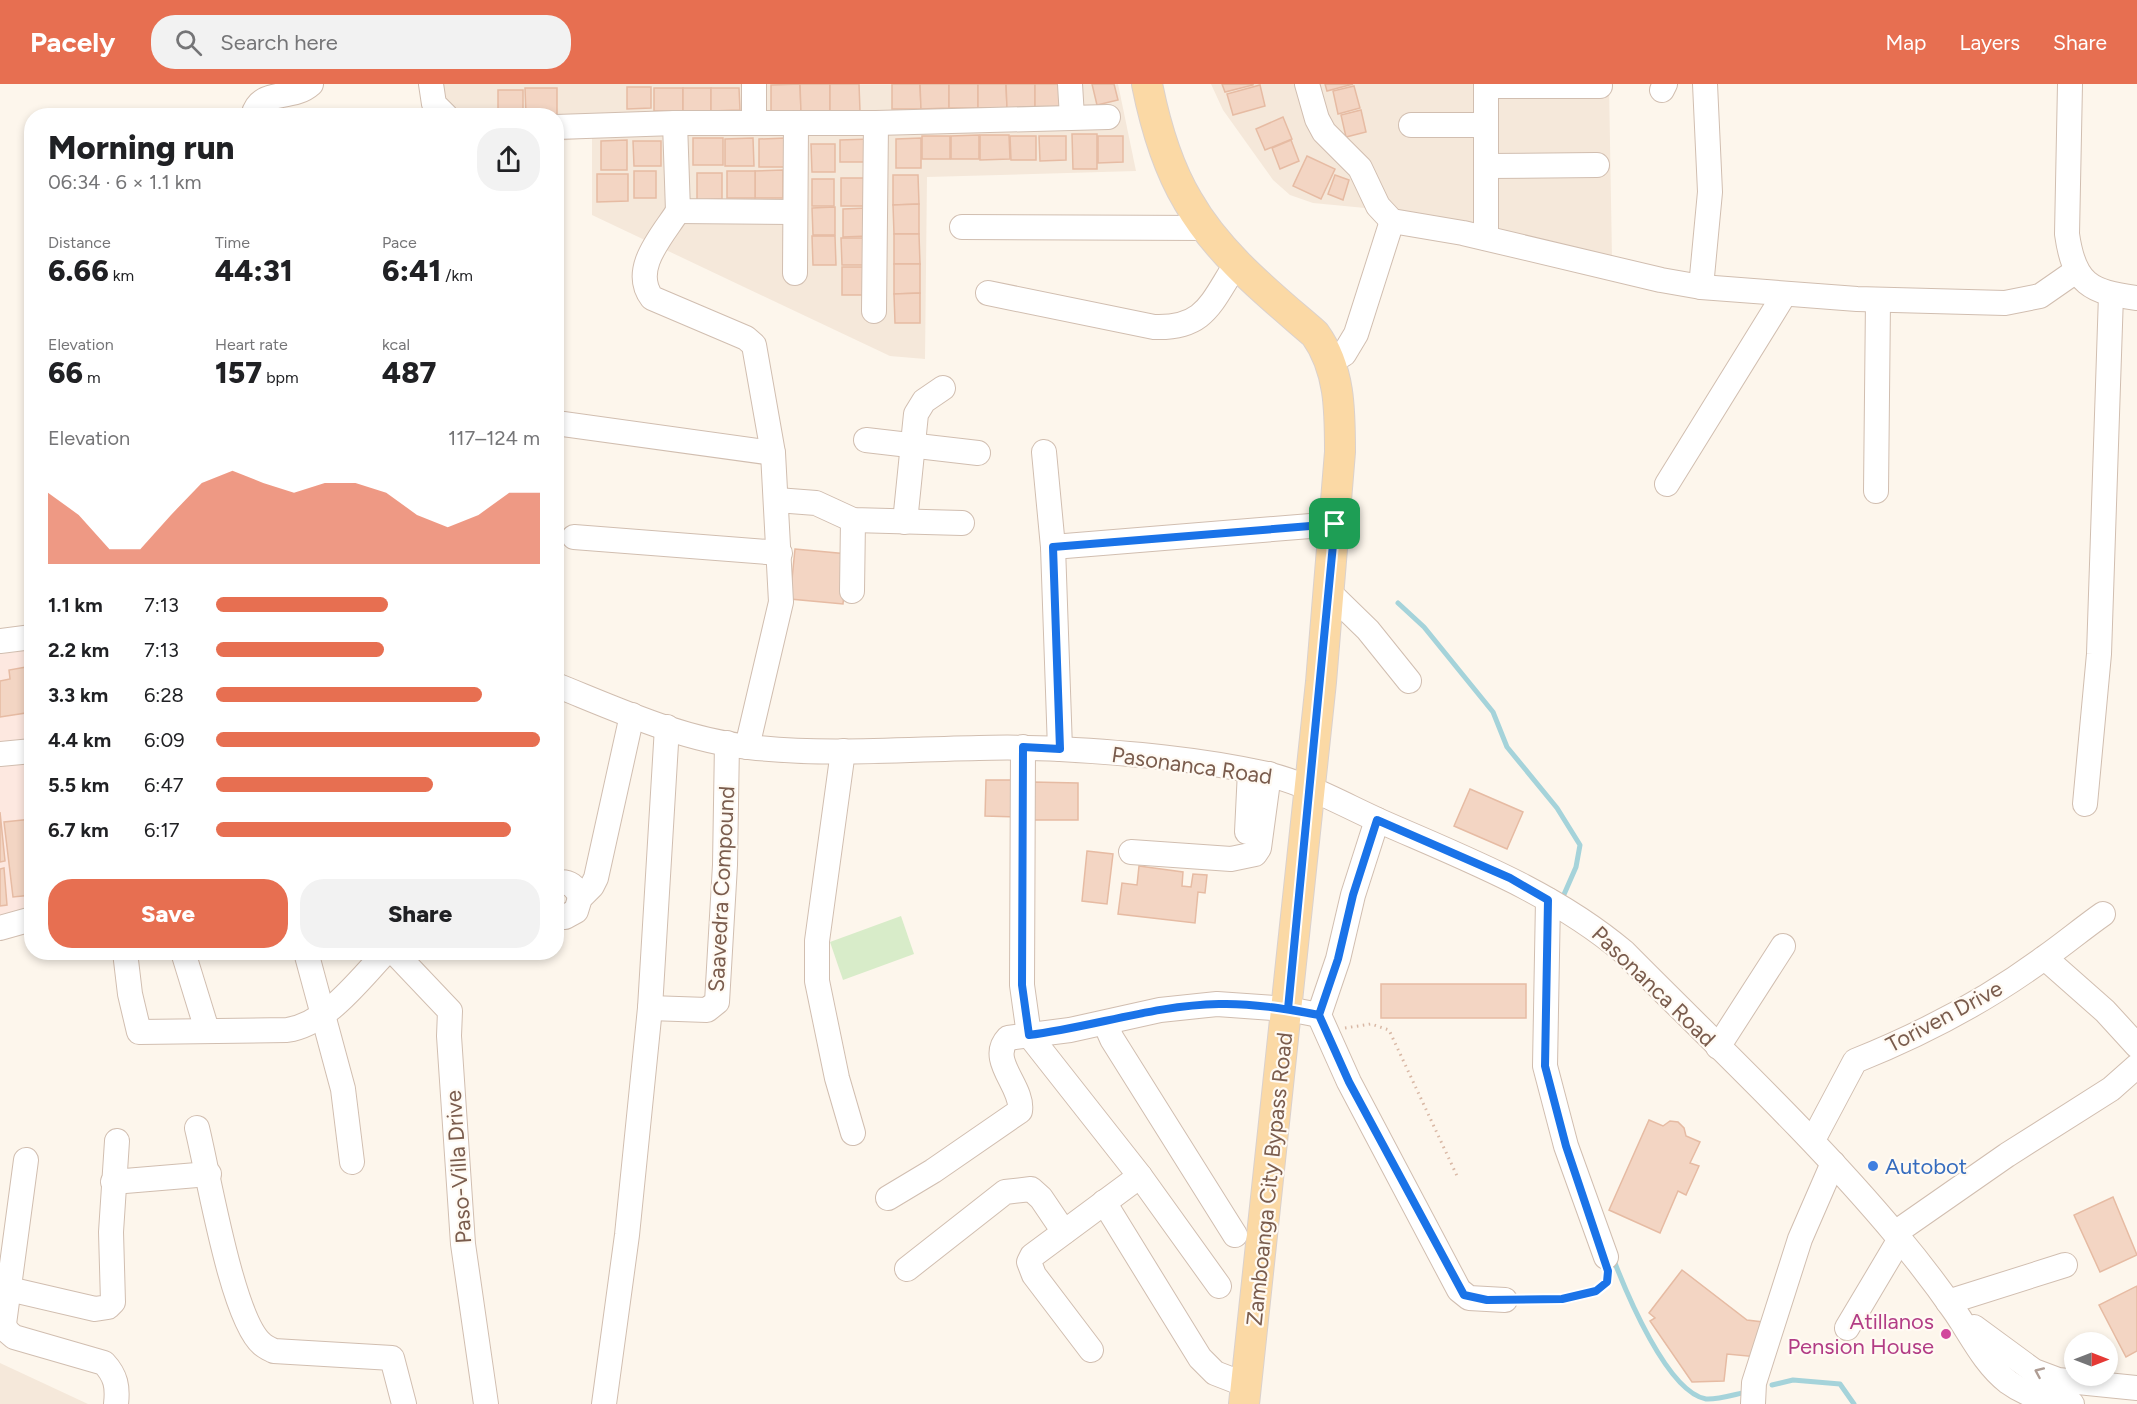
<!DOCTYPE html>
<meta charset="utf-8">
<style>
body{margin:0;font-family:Figtree,sans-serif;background:#f2f2f2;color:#202124;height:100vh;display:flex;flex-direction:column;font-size:22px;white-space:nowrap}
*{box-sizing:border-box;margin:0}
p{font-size:20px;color:#757577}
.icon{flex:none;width:33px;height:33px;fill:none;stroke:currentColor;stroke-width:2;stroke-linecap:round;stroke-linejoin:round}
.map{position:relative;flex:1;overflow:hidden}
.drawer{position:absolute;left:24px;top:24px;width:540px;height:852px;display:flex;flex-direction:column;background:#fff;border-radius:24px;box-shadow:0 3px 9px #0003}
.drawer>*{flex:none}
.needle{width:39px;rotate:90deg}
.buttons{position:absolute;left:2064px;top:1248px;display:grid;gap:12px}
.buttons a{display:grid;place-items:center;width:54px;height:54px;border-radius:50%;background:#fff;box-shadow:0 3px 9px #0003;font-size:30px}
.pin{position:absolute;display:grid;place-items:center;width:51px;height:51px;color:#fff;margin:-26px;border-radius:12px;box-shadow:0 3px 9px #0006}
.round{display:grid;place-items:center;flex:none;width:63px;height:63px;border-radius:24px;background:#f2f2f2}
.overview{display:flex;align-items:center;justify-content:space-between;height:102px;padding:0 24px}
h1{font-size:33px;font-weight:800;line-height:45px}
.metrics{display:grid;grid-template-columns:repeat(3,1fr);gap:9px;height:102px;padding:6px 24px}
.metrics div{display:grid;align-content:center}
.metrics b{font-size:30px;font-weight:800}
.metrics small{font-size:16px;font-weight:400}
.metrics p{font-size:16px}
.chart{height:168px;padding:12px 24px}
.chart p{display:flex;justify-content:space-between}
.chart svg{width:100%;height:108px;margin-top:6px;fill:#e76f51;opacity:.7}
.action{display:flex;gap:12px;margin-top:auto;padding:12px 24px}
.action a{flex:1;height:69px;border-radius:24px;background:#e76f51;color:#fff;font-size:24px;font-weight:800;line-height:69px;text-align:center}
.action a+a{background:#f2f2f2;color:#202124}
ul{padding:0 24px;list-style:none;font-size:20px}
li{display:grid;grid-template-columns:96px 72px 1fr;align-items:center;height:45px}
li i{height:15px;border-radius:8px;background:#e76f51}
header{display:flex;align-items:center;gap:36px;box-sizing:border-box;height:84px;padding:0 30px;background:#e76f51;color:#fff}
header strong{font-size:28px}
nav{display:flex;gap:33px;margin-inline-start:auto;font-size:21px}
.search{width:420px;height:54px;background:#f2f2f2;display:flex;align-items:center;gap:15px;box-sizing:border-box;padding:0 21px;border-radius:24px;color:#757577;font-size:22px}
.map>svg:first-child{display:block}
</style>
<header>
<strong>Pacely</strong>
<div class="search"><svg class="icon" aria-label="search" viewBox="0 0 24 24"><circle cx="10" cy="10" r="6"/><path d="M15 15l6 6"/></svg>Search here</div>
<nav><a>Map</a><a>Layers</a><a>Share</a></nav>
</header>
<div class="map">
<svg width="2137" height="1320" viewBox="0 0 2137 1320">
<rect width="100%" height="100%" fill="#fdf6ec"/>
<g fill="#f5e8da">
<polygon points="420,0 1118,0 1136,87 927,93 925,275 890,272 592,131 592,54 557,57 556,32 436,31 423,26"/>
<polygon points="1211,0 1609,0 1612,174 1407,128 1313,119 1290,111 1273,96 1223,26"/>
<polygon points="0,1279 88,1320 0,1320"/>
</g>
<polygon fill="#fde8e0" points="31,566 31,826 0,832 0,570"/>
<polygon fill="#d8ecc9" points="901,832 914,870 843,896 830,858"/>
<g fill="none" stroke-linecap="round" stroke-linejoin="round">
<g stroke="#a5d3da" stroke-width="5">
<polyline points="1398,519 1424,543 1493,628 1507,663 1557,724 1580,761 1576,783 1562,815"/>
<path d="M1613,1174C1626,1208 1667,1308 1706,1315C1717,1316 1736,1310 1747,1308"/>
<polyline points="1772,1301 1793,1296 1840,1300 1854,1320"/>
</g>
</g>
<g fill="#f3d5c3" stroke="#e6bba3" stroke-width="1.5">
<polygon points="800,0 801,28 771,28 771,1"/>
<polygon points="800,0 830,0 830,28 801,28"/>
<polygon points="830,0 859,0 860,27 830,28"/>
<polygon points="892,0 920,0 921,25 892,25"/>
<polygon points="920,0 949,0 949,24 921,25"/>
<rect x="949" y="0" width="29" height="24"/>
<polygon points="978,0 1006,0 1007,24 978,24"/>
<polygon points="1006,0 1035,0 1035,23 1007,24"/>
<rect x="1035" y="0" width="29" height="23"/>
<polygon points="1092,0 1114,0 1118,16 1097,21"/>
<polygon points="1222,0 1253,0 1253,1 1225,8"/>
<polygon points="1325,0 1353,0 1327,7"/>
<polygon points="1260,1 1265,22 1233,31 1227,10"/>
<polygon points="1354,2 1360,24 1338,30 1333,7"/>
<polygon points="627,3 651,3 651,24 627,25"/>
<polygon points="525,4 557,4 557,30 526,31"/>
<rect x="654" y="4" width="29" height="23"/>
<rect x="683" y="4" width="28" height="23"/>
<polygon points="711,4 739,4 740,26 711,27"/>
<rect x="498" y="6" width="25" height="24"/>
<polygon points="1361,26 1366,48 1346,53 1341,31"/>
<polygon points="1283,33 1292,55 1265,66 1256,45"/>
<polygon points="1072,50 1097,50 1097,85 1073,85"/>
<polygon points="979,51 979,75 951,75 951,52"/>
<polygon points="980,51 1009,51 1010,75 980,76"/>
<rect x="922" y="52" width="28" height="23"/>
<polygon points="1010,52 1036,52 1036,76 1011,76"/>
<polygon points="1039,52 1066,52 1066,76 1040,77"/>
<polygon points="1098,52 1123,52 1123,78 1098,79"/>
<rect x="693" y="54" width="30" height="27"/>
<polygon points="753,54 754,82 725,82 725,55"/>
<polygon points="786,54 786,83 759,83 759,55"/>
<polygon points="921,54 921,84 896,84 896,55"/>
<polygon points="871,55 871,78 840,78 840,56"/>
<polygon points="627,56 627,86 601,86 601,57"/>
<polygon points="1291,56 1299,77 1280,85 1272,64"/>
<polygon points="633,57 661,57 661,82 634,82"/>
<polygon points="811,60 835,60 835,88 812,88"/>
<polygon points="1307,72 1335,85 1321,115 1293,102"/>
<polygon points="783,86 783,114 755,114 755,87"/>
<rect x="634" y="87" width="22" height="27"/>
<rect x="727" y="87" width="28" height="27"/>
<polygon points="697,89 722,89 722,115 697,116"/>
<polygon points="597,90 628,90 628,117 597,118"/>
<polygon points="893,91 918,91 919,120 893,121"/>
<polygon points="1335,91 1349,96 1343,116 1328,110"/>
<rect x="841" y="94" width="26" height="28"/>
<rect x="812" y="95" width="22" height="27"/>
<polygon points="919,120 919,150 894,150 893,121"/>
<polygon points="835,123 835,151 813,151 812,124"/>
<polygon points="867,124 868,152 843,153 843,125"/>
<polygon points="894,150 919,150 920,180 894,180"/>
<polygon points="812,152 835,152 836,181 813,181"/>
<polygon points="841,154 868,154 868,181 842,181"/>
<polygon points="894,180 920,180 920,209 894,210"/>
<polygon points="842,183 867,183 868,211 842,211"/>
<polygon points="920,209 920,239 895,239 894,210"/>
<polygon points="795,465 848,470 843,520 790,515"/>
<polygon points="32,582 32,628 0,633 0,597 10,595 9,586"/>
<polygon points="986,696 1021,696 1020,733 985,732"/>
<polygon points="1032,698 1078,699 1078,736 1031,736"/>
<polygon points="1470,705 1523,728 1507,765 1454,742"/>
<polygon points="0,728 5,777 0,778"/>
<polygon points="32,735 32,811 13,813 4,738"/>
<polygon points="1087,767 1113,770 1107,820 1082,817"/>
<polygon points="1139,782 1183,788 1182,802 1191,803 1193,790 1207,791 1205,809 1198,808 1195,839 1118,830 1122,799 1137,801"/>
<polygon points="4,784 7,821 0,822 0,785"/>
<rect x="1381" y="900" width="145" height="34"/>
<polygon points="1649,1036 1663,1042 1670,1037 1678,1038 1684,1044 1686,1052 1700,1058 1690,1079 1699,1082 1686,1111 1678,1107 1660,1149 1609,1126"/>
<polygon points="2113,1113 2137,1171 2100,1188 2074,1131"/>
<polygon points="1682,1186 1747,1236 1763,1238 1758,1273 1727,1270 1724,1297 1692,1298 1650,1237 1655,1234 1649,1229"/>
<polygon points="2137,1202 2137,1267 2126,1273 2099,1221"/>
</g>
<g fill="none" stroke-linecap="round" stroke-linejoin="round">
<g stroke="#d1beb0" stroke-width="26">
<g id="minor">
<polyline points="431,0 434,20 446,32"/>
<polyline points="754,0 754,39"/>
<polyline points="1070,0 1072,33"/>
<polyline points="1307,0 1317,35 1324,48 1360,84 1378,122 1392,137 1463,149 1661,196 1701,203 1857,215 2005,219 2040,212 2076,187"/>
<polyline points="1486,0 1486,154"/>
<path d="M2070,0L2067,150C2074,200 2090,208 2137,214"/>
<polyline points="1486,2 1600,2"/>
<polyline points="1662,6 1665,0"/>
<path d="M253,32C260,3 291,18 311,0"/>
<polyline points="675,39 678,127 795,128"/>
<polyline points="1411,41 1484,41"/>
<polyline points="556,43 675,39 876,39 1108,33"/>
<polyline points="1486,82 1597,81"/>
<path d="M678,127C663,151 630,185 652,214L746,254L754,261L773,369L781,518L747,663"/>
<polyline points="962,143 1207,144"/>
<polyline points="795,189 796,39"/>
<polyline points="1701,203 1710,108 1705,0"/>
<path d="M988,209L1154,243C1206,245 1211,218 1237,179"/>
<polyline points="874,227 876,39"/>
<polyline points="1331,278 1344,270 1356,250 1392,137"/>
<polyline points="556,339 773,369"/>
<polyline points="866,356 978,369"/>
<polyline points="1044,368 1053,463 1060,665"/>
<polyline points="1667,400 1784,211"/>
<polyline points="1876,407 1878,216"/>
<polyline points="777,416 816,419 853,436 962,439"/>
<polyline points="905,438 916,330 924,317 943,304"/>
<polyline points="574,453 780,469"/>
<polyline points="1053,463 1335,440"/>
<polyline points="852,507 853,436"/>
<polyline points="1330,509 1368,546 1409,597"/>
<polyline points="0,557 32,553"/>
<path d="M556,601C618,626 683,656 749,663C852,675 957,659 1060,665C1129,669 1200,675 1267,690C1308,700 1344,721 1382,738C1466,775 1553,808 1624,868C1717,962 1814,1052 1898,1153C1919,1178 1938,1203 1956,1229C1972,1253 1985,1280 2008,1298C2026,1311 2050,1318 2072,1320"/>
<polyline points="1023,663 1022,901 1029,951 1140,1092 1219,1202"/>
<polyline points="843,667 817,857 817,897 837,994 853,1049"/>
<polyline points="0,670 32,667"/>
<polyline points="2085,720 2099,570 2111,211"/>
<polyline points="1377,736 1353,811 1338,875 1319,931 1349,998 1459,1206 1469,1214 1505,1216"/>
<polyline points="1247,748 1250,687"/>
<polyline points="1131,768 1231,775 1255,770 1259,764 1269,690"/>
<path d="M556,799C569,796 577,803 580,814"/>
<polyline points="1548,816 1545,982 1566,1062 1606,1173"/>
<polyline points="556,832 565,833 576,827 580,814 592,802 596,794 632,631"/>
<polyline points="0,844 32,835"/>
<path d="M125,868L130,910L139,948L287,946C327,940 358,897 386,868"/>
<polyline points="183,868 207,946"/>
<polyline points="306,868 343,1005 352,1078"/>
<polyline points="394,868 450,927 449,952 463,1160 486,1320"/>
<polyline points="2045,874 2105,927 2137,962"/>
<polyline points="650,924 707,926 717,918 725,781 727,659"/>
<polyline points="1105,939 1112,955 1235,1151"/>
<polyline points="1718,963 1783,862"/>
<path d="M197,1044C208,1088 232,1235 262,1260C265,1263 270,1265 274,1267L392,1274L404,1320"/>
<path d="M1813,1056L1855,977C1920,951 1987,916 2044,874C2064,860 2083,844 2103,830"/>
<path d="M26,1076L4,1240L7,1247L14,1253L104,1279C116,1292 118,1303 116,1320"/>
<polyline points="113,1098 209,1090"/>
<path d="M888,1114L933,1087L1020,1027C1024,1003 987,976 1008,954L1070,946L1160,926L1217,920L1288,925L1319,931"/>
<polyline points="1104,1118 1200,1274 1215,1289 1246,1301"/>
<polyline points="1895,1149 2007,1071 2111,1005 2137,982"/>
<polyline points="907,1185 1005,1108 1031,1105 1041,1114 1064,1148"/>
<polyline points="0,1203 95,1225 108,1223 113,1218 111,1148 117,1057"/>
<polyline points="1948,1218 2065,1181"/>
<polyline points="1974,1243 2034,1287 2058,1296 2137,1304"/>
<polyline points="1847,1244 1900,1155"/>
<polyline points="1091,1266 1034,1191 1029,1178 1032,1172 1140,1092"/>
<polyline points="604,1320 627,1151 650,924 667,643"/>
<polyline points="1753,1320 1754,1299 1800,1155 1833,1079"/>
</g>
</g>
<g stroke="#dad1cd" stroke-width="32">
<path id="major" d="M1147,0C1155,40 1167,82 1188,117C1218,170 1270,211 1315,250C1340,285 1340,326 1340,368L1321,598L1244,1320"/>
</g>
<g stroke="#d9b8a5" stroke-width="3" stroke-dasharray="1.5 4.5" stroke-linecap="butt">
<polyline points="1345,944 1371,940 1389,946 1458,1094"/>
<path d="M1525,1214C1555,1212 1581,1219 1607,1198L1608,1192"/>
</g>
<use href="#minor" stroke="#fff" stroke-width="24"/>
<use href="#major" stroke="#fbd9a5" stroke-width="30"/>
</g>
<defs><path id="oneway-chevron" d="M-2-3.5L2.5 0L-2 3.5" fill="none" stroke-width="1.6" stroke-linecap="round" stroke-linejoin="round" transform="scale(1.5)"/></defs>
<use stroke="#af9d94" href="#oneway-chevron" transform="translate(2039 1288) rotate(-156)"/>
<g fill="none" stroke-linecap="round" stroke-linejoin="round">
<g stroke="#fff" stroke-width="12">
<path id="route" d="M1335,440L1053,463L1060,665L1023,663L1022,901L1029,951C1092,943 1156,921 1219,920C1252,919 1286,925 1319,931L1338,875L1353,811L1377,736L1510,794L1548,816L1545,982L1566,1062L1608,1187L1607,1198L1596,1207L1562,1215L1487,1216L1464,1211L1349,998L1319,931L1288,925L1335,440"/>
</g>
<use href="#route" stroke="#1a73e8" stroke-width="8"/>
</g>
<circle fill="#3f7fe0" stroke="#fffaf3" stroke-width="2" cx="1873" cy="1082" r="6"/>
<circle fill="#d1479c" stroke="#fffaf3" stroke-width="2" cx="1946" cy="1250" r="6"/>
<g text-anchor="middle" stroke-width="4.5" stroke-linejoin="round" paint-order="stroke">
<g font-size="22" fill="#7a5c4d" stroke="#fffaf3">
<text transform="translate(1192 681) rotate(8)" y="8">Pasonanca Road</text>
<text transform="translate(721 805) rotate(-87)" y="8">Saavedra Compound</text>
<text transform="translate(1654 902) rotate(44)" y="8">Pasonanca Road</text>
<text transform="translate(1944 932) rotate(-28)" y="8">Toriven Drive</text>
<text transform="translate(458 1083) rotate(-94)" y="8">Paso-Villa Drive</text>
<text transform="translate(1269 1095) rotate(-84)" y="8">Zamboanga City Bypass Road</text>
</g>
<g font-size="22" fill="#366cbe" stroke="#fffaf3" text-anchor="start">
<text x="1885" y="1090">Autobot</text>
</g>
<g font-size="22" fill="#b23c85" stroke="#fffaf3" text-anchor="end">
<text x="1934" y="1245">Atillanos<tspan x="1934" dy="25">Pension House</tspan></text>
</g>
</g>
</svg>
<div class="buttons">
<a><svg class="needle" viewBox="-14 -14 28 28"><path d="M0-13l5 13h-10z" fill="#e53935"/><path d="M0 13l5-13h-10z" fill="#757577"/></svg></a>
</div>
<div class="pin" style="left:1335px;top:440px;background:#1e9e55"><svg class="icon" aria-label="arrive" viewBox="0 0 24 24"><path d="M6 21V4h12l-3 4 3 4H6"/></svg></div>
<section class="drawer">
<div class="overview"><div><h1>Morning run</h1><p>06:34 · 6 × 1.1 km</p></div><a class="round"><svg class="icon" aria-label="share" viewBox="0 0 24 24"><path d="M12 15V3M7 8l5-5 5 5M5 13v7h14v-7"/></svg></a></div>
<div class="metrics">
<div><p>Distance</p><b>6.66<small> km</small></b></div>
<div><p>Time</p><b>44:31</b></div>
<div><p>Pace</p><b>6:41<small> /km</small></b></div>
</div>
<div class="metrics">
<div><p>Elevation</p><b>66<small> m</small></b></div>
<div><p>Heart rate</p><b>157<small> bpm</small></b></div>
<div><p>kcal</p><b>487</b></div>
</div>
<div class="chart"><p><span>Elevation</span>117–124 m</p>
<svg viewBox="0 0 160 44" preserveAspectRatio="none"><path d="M0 44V15L10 24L20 38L30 38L40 24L50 11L60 6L70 11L80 15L90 11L100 11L110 15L120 24L130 29L140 24L150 15L160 15V44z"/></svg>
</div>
<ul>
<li><b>1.1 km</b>7:13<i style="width:53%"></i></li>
<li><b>2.2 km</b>7:13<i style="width:52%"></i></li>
<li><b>3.3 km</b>6:28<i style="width:82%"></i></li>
<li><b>4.4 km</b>6:09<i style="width:100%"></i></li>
<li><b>5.5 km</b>6:47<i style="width:67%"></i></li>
<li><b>6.7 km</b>6:17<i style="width:91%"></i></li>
</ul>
<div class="action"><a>Save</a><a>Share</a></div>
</section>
</div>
